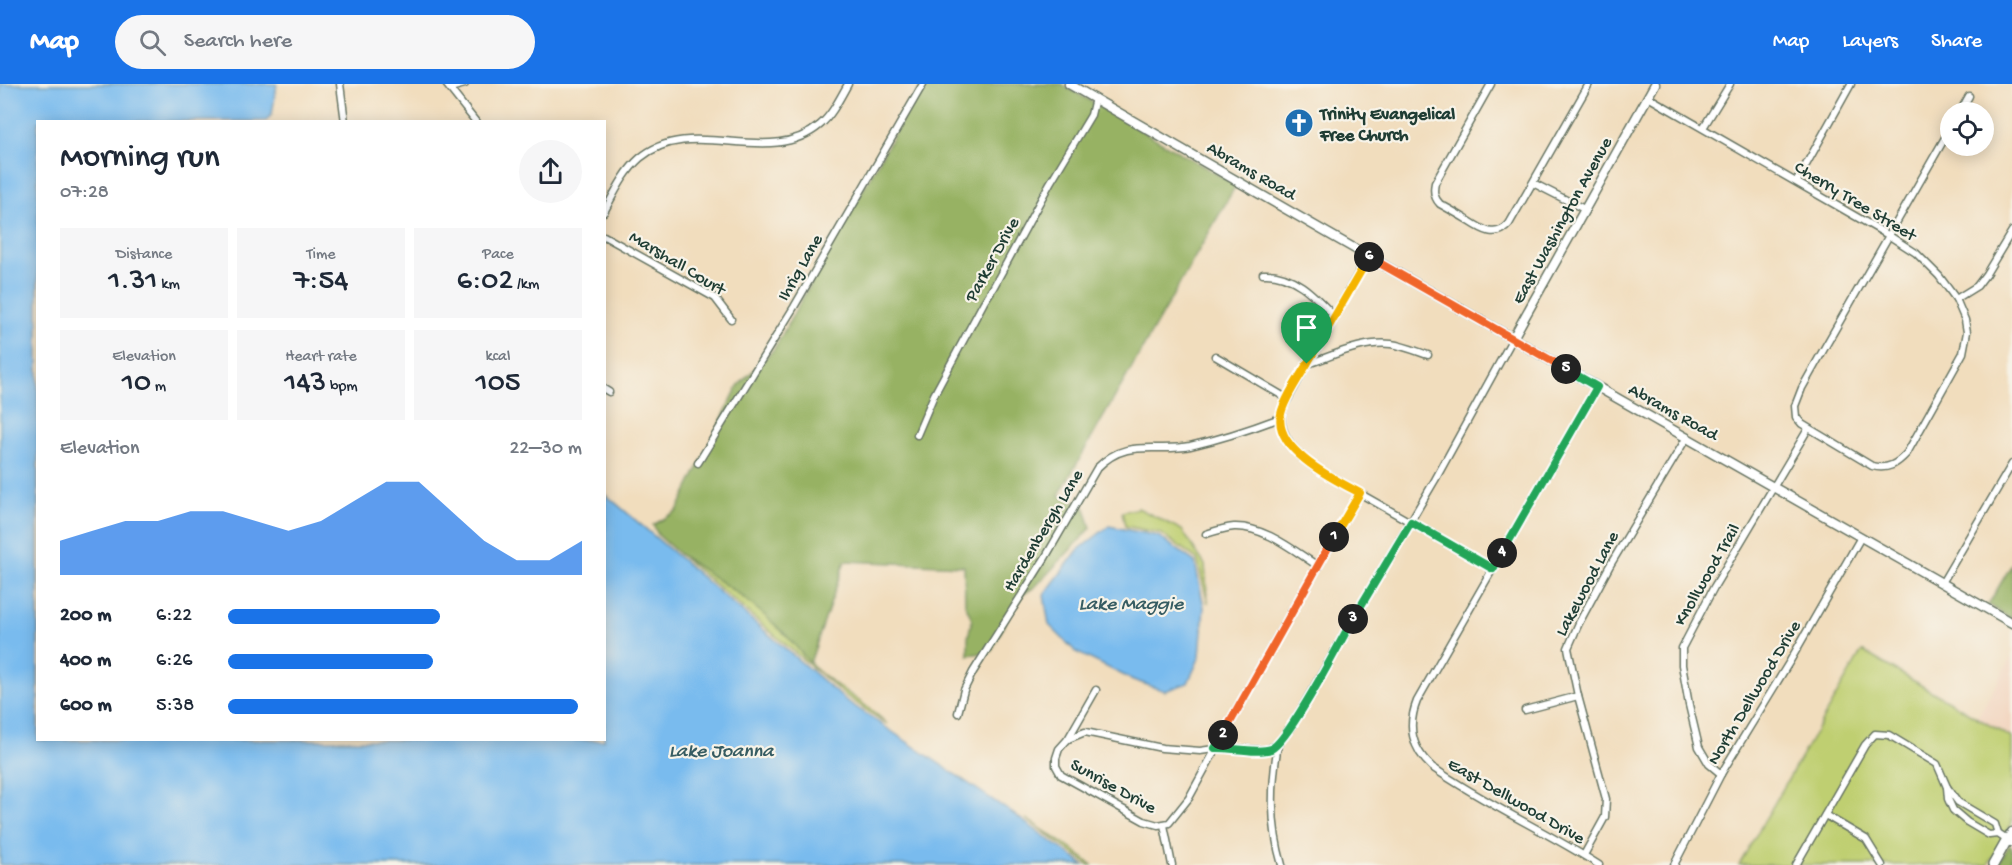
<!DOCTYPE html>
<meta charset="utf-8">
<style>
body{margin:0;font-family:"Gochi Hand",sans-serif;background:#f6f6f7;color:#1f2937;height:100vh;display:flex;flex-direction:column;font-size:22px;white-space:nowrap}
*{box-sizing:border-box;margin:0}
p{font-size:20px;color:#747a83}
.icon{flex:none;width:33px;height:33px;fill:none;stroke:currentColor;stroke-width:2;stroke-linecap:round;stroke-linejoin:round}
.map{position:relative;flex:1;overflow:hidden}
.drawer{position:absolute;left:36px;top:36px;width:570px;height:621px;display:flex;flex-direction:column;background:#fff;border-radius:0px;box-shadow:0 3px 15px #0003}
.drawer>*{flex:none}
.buttons{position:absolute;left:1940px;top:18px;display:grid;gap:12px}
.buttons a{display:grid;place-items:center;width:54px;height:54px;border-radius:50%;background:#fff;box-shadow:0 3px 15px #0003;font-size:30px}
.pin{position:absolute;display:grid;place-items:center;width:51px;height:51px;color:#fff;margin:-62px -26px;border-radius:50% 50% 50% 0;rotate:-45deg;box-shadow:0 0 6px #0007}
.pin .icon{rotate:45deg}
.km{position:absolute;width:30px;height:30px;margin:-15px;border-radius:50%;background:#222;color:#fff;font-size:16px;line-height:30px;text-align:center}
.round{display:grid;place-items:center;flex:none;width:63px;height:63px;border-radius:32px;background:#f6f6f7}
.overview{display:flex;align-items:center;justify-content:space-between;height:102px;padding:0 24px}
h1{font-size:33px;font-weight:600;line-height:45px}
.stats{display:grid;grid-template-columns:repeat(3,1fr);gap:9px;height:102px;padding:6px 24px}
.stats div{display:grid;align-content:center;border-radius:0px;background:#f6f6f7;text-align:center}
.stats b{font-size:30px;font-weight:600}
.stats small{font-size:16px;font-weight:400}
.stats p{font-size:16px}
.chart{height:168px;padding:12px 24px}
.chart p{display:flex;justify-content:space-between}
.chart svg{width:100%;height:108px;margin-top:6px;fill:#1a73e8;opacity:.7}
ul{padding:0 24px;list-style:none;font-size:20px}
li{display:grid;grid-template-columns:96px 72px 1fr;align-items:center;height:45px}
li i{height:15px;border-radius:8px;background:#1a73e8}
header{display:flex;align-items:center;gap:36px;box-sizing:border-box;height:84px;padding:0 30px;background:#1a73e8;color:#fff}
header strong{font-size:28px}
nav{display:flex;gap:33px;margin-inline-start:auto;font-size:21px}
.search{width:420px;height:54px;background:#f6f6f7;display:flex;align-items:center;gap:15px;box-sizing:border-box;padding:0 21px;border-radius:33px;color:#747a83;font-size:22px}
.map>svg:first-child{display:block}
</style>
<header>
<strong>Map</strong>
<div class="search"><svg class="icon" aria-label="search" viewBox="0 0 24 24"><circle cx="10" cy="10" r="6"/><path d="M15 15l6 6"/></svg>Search here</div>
<nav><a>Map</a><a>Layers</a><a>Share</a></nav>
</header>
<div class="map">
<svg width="2012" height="781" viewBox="0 0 2012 781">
<rect width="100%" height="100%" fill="#f7f3e8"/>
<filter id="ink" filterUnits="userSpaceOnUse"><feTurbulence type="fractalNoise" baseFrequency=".0167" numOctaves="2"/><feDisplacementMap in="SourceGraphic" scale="12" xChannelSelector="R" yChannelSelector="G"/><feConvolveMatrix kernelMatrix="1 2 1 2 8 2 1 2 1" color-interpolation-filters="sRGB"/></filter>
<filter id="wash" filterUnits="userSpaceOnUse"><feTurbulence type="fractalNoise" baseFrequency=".008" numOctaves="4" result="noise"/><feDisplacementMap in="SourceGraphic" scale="24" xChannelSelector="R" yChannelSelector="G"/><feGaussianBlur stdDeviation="1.35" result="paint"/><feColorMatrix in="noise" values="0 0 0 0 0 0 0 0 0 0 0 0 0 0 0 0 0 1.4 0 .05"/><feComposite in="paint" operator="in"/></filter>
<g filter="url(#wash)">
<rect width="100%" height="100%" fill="#f1ddbd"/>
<polygon fill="#f2d4be" points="2012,573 2012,654 1977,634"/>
<g fill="#bfcf71" stroke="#6f8652" stroke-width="1.5">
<polygon points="1138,424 1182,446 1205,481 1208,519 1197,475 1160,449 1125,442 1122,428"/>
<path d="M678,469C715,494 753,518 785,549C797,561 805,575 818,587C840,606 867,619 887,640L846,612Z"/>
<polygon points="1862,567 2012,654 2012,739 1988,781 1739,781"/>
<polygon points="1026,735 1072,765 1092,781 1089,781"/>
</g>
<g fill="#97b263" stroke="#5b784c" stroke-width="1.5">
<polygon points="922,0 1061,0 1236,101 1059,411 1085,424 1091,444 1035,503 1017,514 991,568 968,571 968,553 972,535 965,520 964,482 845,477 810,579 786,551 763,530 742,512 678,469 658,451 653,441 677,427 738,302 774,265"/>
<polygon points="2012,480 2012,535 1988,521"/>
<polygon points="2009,761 2012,763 2012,781 1998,781"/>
</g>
<g fill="#79bbee" stroke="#4c7c91" stroke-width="1.5">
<polygon points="0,0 277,0 272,30 266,37 38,38 38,656 604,656 605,410 844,615 1015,731 1084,781 0,781"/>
<polygon points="1109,442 1158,452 1195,478 1204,523 1200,572 1188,599 1165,607 1133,596 1076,568 1049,541 1044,511 1078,466"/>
</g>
</g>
<g filter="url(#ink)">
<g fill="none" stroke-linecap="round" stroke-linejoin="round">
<g stroke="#687564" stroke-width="9">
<g id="street">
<polyline points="340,0 345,38"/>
<polyline points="446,0 476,38"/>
<path d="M1491,0L1435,99C1433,108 1434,114 1440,120C1449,125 1458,130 1466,135C1480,144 1495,156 1509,140L1589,0"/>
<polyline points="450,4 465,0"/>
<path d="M1648,13L1888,151L1916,169L1939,192L1956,215L1965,236L1967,248L1963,269L1907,369C1897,380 1888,386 1872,382L1802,340L1796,333L1795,322L1802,304L1825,263L1950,45"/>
<polyline points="1960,28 1969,12"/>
<polyline points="1703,44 1730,0"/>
<polyline points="1797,97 1851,0"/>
<polyline points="1533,99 1586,126"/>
<path d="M604,128C614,110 624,88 640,74C692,30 768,85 820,41C832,31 840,14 848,0"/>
<polyline points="604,152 715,214 731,235"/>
<path d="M1368,172L1284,322C1273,347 1297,370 1315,384L1493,485"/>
<path d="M1263,190C1293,188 1315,212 1334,232"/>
<polyline points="1956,215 1977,202 1986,190 2012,147"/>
<polyline points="1215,272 1288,315"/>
<path d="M1308,280C1335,271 1362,257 1391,260C1404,262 1416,267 1428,271"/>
<path d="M1597,303L1417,617C1407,642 1412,665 1432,683C1485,720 1544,746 1599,781"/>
<polyline points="604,305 609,308"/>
<polyline points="917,351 934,311 984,218 993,204 1050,99 1091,31 1095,14"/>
<polyline points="698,379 794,223 923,0"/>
<path d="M1206,450C1215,447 1224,444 1234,443C1264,442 1293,466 1318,482"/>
<polyline points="1942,499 2012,380"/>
<polyline points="1096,606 1068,655 1059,665 1056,674 1056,682 1061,691 1144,737 1158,741 1169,739 1189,714 1276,555 1360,409"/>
<polyline points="1525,626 1578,612"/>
<path d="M958,629L964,606L973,588L1045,474L1097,384C1127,353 1155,369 1190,362C1221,355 1251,345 1280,334"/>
<polyline points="1068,655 1085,648 1162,664 1200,667 1221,664 1266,666 1278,660 1292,641 1356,530 1435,396 1513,254"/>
<path d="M1278,660C1271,702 1270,740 1282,781"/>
<polyline points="1721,690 1709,680 1699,663 1689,621 1682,581 1682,564 1714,503 1808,345"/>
<polyline points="1947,703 1958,718 1995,740 1998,750 2007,756"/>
<polyline points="1825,731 1866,755 1882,781"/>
<polyline points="1164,741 1172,781"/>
<polyline points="1584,771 1605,733 1606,715 1578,612 1568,564 1579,539 1609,483 1687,353"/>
<polyline points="1674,781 1721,690 1790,577 1861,453"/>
<polyline points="1796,781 1865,661 1875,650 1889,651 1937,680 1947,703 1948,715 1953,726 1967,738 1989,751 1998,750"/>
</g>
</g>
<g stroke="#687564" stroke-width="11">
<g id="secondary">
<polyline points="1069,0 1329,150 2012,539"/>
<polyline points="1513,254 1655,0"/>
<polyline points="2007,756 2012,748"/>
</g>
</g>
<g stroke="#687564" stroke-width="12">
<polyline id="primary" points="1993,781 2007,756 2012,758"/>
</g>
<use href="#street" stroke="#fff" stroke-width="6"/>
<use href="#secondary" stroke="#fff" stroke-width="8"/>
<use href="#primary" stroke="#fff" stroke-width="9"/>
</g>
</g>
<g fill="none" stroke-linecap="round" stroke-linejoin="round" filter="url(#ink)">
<g stroke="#fff" stroke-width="12">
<path id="split-1" d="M1307,280C1299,294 1284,315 1281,330C1273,366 1335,396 1360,409L1334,453"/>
</g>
<g stroke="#fff" stroke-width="12">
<polyline id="split-2" points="1223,651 1334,453"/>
</g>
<g stroke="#fff" stroke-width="12">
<path id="split-3" d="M1223,651L1215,664C1230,663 1257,670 1271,665C1289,657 1340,558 1353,535"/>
</g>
<g stroke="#fff" stroke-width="12">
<polyline id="split-4" points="1353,535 1411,438 1493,485 1502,469"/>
</g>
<g stroke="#fff" stroke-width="12">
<polyline id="split-5" points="1502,469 1597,303 1566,285"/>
</g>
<g stroke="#fff" stroke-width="12">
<polyline id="split-6" points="1369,173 1566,285"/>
</g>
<g stroke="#fff" stroke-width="12">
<polyline id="split-7" points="1307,280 1369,173"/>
</g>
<use href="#split-1" stroke="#f5b400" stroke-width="8"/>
<use href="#split-2" stroke="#f0652b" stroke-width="8"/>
<use href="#split-3" stroke="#22a559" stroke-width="8"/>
<use href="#split-4" stroke="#22a559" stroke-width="8"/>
<use href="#split-5" stroke="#22a559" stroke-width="8"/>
<use href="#split-6" stroke="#f0652b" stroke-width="8"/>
<use href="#split-7" stroke="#f5b400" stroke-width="8"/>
</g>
<defs>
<g id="church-disc" transform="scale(1.5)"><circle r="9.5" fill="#1f6fb2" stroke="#f7f3e8"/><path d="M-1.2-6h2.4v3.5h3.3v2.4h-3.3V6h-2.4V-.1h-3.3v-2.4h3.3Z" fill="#fff"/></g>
</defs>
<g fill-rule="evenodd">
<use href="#church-disc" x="1299" y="39"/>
</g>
<g text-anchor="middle" stroke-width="4.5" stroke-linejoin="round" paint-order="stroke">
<g font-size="18" font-weight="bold" fill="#1f3d34" stroke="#f7f3e8" text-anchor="start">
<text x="1320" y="35">Trinity Evangelical<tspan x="1320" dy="21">Free Church</tspan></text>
</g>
<g font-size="18" fill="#1f3d34" stroke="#f7f3e8">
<text transform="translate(1252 86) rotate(30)" y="6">Abrams Road</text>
<text transform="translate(1856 116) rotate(31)" y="6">Cherry Tree Street</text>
<text transform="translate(1561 136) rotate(-61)" y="6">East Washington Avenue</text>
<text transform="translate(991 175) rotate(-61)" y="6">Parker Drive</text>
<text transform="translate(678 178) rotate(31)" y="6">Marshall Court</text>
<text transform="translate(799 183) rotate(-60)" y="6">Ihrig Lane</text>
<text transform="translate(1674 327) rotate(29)" y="6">Abrams Road</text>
<text transform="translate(1042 446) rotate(-59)" y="6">Hardenbergh Lane</text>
<text transform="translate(1706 490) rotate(-60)" y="6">Knollwood Trail</text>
<text transform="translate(1586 499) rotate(-62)" y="6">Lakewood Lane</text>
<text transform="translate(1753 608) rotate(-59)" y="6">North Dellwood Drive</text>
<text transform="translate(1114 701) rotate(29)" y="6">Sunrise Drive</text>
<text transform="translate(1517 716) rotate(30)" y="6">East Dellwood Drive</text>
</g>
<g font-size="20" font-style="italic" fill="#365c62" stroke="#f7f3e8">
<text x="1131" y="525">Lake Maggie</text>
<text x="721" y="672">Lake Joanna</text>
</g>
</g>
</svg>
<div class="buttons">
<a><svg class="icon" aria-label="locate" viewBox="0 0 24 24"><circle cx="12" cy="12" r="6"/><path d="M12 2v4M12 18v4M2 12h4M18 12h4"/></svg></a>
</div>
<div class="pin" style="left:1307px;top:280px;background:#1e9e55"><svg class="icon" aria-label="arrive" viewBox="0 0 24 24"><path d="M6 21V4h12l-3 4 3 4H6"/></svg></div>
<b class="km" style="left:1334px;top:453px">1</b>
<b class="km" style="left:1223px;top:651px">2</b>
<b class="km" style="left:1353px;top:535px">3</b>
<b class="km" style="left:1502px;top:469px">4</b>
<b class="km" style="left:1566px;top:285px">5</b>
<b class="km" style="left:1369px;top:173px">6</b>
<section class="drawer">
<div class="overview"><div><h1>Morning run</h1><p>07:28</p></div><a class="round"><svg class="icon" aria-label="share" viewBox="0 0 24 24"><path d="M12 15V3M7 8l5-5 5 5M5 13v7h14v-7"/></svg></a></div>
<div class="stats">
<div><p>Distance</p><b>1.31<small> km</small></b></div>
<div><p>Time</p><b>7:54</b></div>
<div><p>Pace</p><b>6:02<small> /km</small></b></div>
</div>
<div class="stats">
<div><p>Elevation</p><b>10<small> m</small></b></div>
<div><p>Heart rate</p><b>143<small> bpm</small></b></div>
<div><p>kcal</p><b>105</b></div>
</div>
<div class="chart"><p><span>Elevation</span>22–30 m</p>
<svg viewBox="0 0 160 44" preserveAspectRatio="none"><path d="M0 44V30L10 26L20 22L30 22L40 18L50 18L60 22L70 26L80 22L90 14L100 6L110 6L120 18L130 30L140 38L150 38L160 30V44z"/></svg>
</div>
<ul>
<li><b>200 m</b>6:22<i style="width:60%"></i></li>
<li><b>400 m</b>6:26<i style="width:58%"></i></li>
<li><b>600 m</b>5:38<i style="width:99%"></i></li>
</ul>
</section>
</div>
